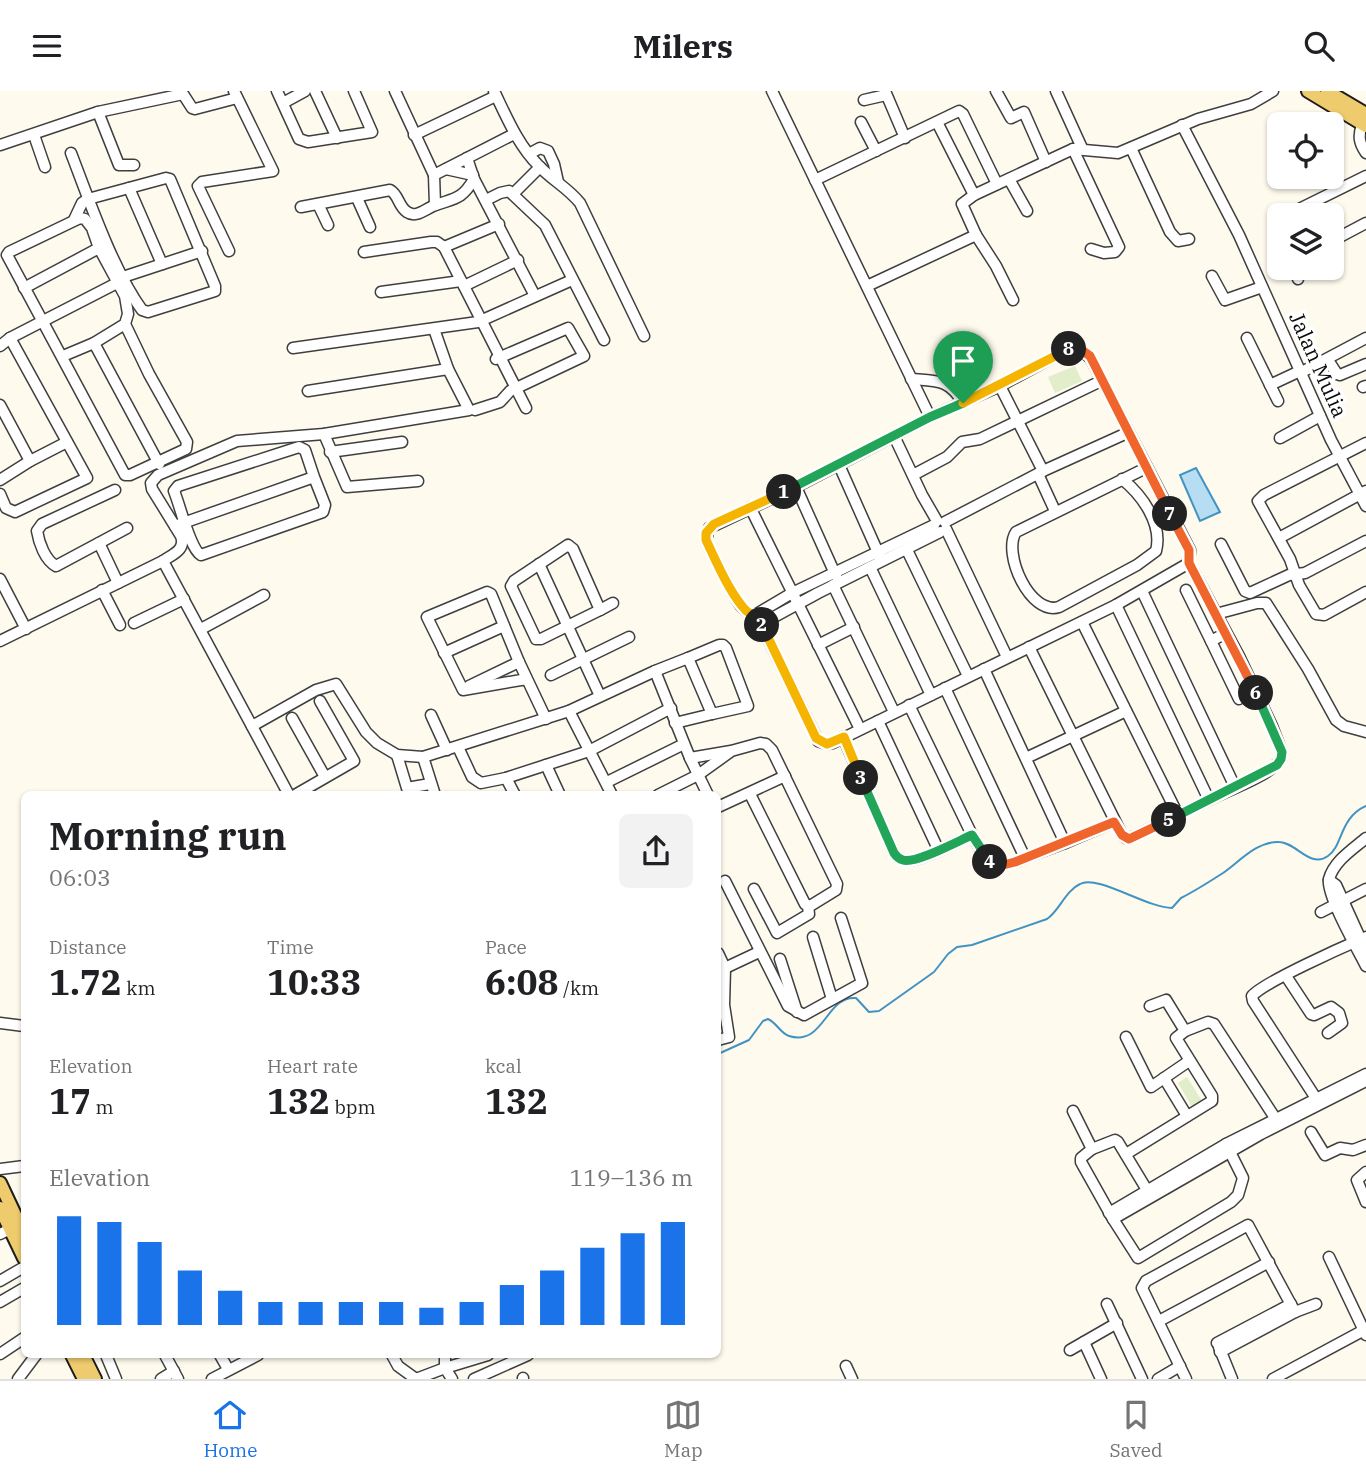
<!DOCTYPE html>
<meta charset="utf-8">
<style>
body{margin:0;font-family:"IBM Plex Serif",serif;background:#f2f2f2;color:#202124;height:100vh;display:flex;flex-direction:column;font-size:26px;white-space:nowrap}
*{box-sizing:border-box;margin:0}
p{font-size:23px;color:#757577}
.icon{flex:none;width:38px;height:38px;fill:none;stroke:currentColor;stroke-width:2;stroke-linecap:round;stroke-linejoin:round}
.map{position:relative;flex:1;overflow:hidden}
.details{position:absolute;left:21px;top:700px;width:700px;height:567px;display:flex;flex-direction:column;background:#fff;border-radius:10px;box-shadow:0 2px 5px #0004}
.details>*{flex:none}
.tools{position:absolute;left:1267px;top:21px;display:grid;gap:14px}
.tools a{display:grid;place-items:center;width:77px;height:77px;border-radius:10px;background:#fff;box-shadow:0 2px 5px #0004;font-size:35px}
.pin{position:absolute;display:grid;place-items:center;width:60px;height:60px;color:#fff;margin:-72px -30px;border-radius:50% 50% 50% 0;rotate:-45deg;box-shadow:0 0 7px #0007}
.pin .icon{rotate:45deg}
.km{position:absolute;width:35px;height:35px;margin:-18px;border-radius:50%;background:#222;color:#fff;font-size:19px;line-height:35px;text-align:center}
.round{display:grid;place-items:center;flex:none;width:74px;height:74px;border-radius:10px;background:#f2f2f2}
.headline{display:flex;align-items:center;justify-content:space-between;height:119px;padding:0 28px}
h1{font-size:38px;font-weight:700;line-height:52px}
.metrics{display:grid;grid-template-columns:repeat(3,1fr);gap:10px;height:119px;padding:7px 28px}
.metrics div{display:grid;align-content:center}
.metrics b{font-size:35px;font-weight:700}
.metrics small{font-size:19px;font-weight:400}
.metrics p{font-size:19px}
.chart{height:196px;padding:14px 28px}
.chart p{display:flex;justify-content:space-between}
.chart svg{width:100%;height:126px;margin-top:7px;stroke:#1a73e8;stroke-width:6}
header{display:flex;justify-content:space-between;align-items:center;height:91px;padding:0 28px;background:#fff;font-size:32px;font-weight:700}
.menu{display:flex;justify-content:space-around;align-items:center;height:98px;border-top:2px solid #e0e0e0;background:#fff;font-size:19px;color:#757577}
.menu a{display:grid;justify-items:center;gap:4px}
.menu .on{color:#1a73e8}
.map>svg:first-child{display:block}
</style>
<header><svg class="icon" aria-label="menu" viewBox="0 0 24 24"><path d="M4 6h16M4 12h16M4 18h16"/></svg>Milers<svg class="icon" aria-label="search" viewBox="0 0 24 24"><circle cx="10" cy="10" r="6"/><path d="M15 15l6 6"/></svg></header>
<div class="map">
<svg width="1366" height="1288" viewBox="0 0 1366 1288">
<rect width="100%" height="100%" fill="#fefaed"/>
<g fill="#e2edcb">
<polygon points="1075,275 1082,290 1055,302 1048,286"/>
<polygon points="1187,986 1202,1010 1192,1016 1178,992"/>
</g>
<polygon fill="#b6ddf1" stroke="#4293c3" stroke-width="2" points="1196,377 1220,421 1200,430 1180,384"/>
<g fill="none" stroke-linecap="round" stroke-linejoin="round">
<path stroke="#4293c3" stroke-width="2" d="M718,963L749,949L763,930L768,928C777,932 780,942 789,945C824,956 826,904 856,907L869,921L879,920L934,881L948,863L957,856L972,854L1047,828C1060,819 1065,800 1080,793C1097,783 1147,817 1172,817L1181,807C1195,800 1209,791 1223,782C1239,771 1257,750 1279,751C1296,751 1310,778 1328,765C1343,755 1339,727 1366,715"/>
<g stroke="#3f3f3f" stroke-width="13">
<g id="minor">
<polyline points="277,0 299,48 308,51 372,41 354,0"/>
<polyline points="315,0 337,47"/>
<polyline points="395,0 434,84"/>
<path d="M494,0C507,27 518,54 539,75C552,89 568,97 580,112L644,245"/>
<polyline points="772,0 930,326"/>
<polyline points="885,0 905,47"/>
<polyline points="996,0 1011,27 1024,21 1046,71"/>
<polyline points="1056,0 1082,57"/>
<polyline points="864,9 886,4"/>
<polyline points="283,12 305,0"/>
<polyline points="98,21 119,74 134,74"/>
<polyline points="861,31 876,60"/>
<polyline points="937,31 974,104"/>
<polyline points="1182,34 1239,144 1331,349 1366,415"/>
<path d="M1362,34C1358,45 1359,52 1366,62"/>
<polyline points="34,44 45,76"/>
<polyline points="414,44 496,5"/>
<polyline points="0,54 98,21 183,3 192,17 195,18 237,7"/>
<polyline points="1131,57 1170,141 1178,150 1189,148"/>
<polyline points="1073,58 1119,156 1115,161 1104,162 1091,158"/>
<path d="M71,62C89,109 113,179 142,219L148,221L215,200V195L170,88L166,87L88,108L82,112L74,129"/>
<polyline points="529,63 540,57 548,60 554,73 558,91"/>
<polyline points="467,67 474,88 535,205"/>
<polyline points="446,78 473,84"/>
<polyline points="1009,88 1027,120"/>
<polyline points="815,89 959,20 963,23 997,93"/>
<polyline points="129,97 162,173"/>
<polyline points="513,103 540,76"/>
<polyline points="357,107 370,136"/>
<polyline points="486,109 500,102 509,100 545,134 604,249"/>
<polyline points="318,113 328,134"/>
<polyline points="435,114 434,84 514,43"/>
<path d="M301,116L390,99C399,104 398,115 407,121C416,127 424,119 433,115C454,107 461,110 474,88"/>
<polyline points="1287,124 1366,85"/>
<polyline points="1279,130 1279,138"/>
<polyline points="976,144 996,175 1013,209"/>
<polyline points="1332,150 1366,132"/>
<polyline points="444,156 499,133"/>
<polyline points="229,160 198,95 202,91 273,80 234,0"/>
<polyline points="364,161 431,151 437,151 444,156 526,317"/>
<polyline points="1295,177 1298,188"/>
<polyline points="1212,185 1225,209 1262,196"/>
<polyline points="464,195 518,169"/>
<polyline points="867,195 976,144 962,113 974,104 1073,58 1118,62 1198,28 1251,13 1273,0"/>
<polyline points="24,197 99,157"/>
<polyline points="381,201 461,190"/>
<polyline points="1247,247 1278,310"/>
<polyline points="94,252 159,373"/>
<polyline points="0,255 10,247 117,192 123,186 202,160"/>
<polyline points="293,257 478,231 572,189"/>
<path d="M1079,257L1091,268L1190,459L1189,472L1116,514L833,652L827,653L818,650L761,533C753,521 749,525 741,515C727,495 717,472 706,449L709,437L796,396L930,326L1000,295L1068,258Z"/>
<polyline points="63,265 94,252 125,233 128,223 125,205 99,157 92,137 85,128 80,127 9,161 7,164 125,384 130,384 186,358 187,351 149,283 125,233"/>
<polyline points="1328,269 1337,283 1340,284 1366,273"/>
<polyline points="1300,282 1366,247"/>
<path d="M911,288C937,290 949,288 963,312"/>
<polyline points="1270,294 1300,280"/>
<polyline points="1000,295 1043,380"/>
<polyline points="1363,296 1366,295"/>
<polyline points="308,300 448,278"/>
<polyline points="0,314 30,370"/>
<polyline points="475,319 500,311 510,300 584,265 568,237 496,268"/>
<polyline points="324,343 347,396 418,390"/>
<polyline points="894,345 922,404 937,430"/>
<polyline points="1280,347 1320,325"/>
<polyline points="1366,352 1264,404 1258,410 1290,468 1299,494 1316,523 1324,524 1366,501"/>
<polyline points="330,361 402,351"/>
<polyline points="839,374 880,466"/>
<polyline points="1038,383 1055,420"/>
<polyline points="913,384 947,366 962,351 980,348 1101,290"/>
<path d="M1122,388C1142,404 1163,433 1156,460L1137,474L1059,516C1030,525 1002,462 1016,441L1146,377"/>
<polyline points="0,389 30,370 67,351"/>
<polyline points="796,396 836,485"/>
<path d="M115,399L42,433L37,440C39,452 45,469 56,475L127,437"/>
<polyline points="0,403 6,417 15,421 87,387 10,247"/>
<polyline points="750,416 860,638"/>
<polyline points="945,431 1043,380 1127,342"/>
<path d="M175,435L186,431L314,386L305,359L299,356L178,395L174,400C180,414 190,458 201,464L323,421L325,414L314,386"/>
<polyline points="946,438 1007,566"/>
<polyline points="1279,447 1366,400"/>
<polyline points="99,452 118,492"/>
<polyline points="1221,453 1245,500 1250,502 1289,484 1305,482 1366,450"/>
<polygon points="568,454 573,458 600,519 541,548 536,548 511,495 514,490"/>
<polyline points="907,459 968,585"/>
<polyline points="163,470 289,704"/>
<polyline points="539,473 600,605"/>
<polyline points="870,476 931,604"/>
<polyline points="0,488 26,538"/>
<polyline points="833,494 894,621"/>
<polyline points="102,499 120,534"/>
<polyline points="1186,499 1211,550"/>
<polyline points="1142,500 1235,696"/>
<path d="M1116,514L1209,709C1228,699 1270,685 1281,668L1282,661L1272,635L1239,565L1189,472"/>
<polyline points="600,519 613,512"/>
<polyline points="1216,523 1257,512 1266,512 1308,578 1336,629 1344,635 1366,641"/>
<polyline points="755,524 792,502 934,434"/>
<polyline points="1082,531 1178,724 1209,709"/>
<polyline points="134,532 184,508"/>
<polyline points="761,533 818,502 940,441"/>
<polyline points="201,538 264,504"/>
<polyline points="1226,542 1211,550 1239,608"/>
<path d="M0,550L163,470C173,463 186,459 181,445L152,398L151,392L158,384L237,350L324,343L469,319L448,278L434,238"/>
<polyline points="818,554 854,536"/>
<polyline points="1029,556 1122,744 1126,747 1133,746 1178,724"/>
<polyline points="444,562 504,535"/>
<polyline points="688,567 719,554 723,554 726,557 748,615 712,623"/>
<polyline points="984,578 1065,752 1025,767"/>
<polyline points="655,580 690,667 731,660 760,652 766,653 772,659 837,793 836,799 810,815 805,813 750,703"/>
<polyline points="551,584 629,546"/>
<polyline points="527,588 463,599 427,526 487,501 491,503 519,571 546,628"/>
<polyline points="469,595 519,571"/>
<polyline points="909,614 972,744"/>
<polyline points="569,620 612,704"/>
<polyline points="431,624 447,659"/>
<polyline points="292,627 325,686"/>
<polyline points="878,630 938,758"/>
<polyline points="252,635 316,599 336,593 366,641 377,652 397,664 423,666 569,620 655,580 688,567 712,623 675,632"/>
<path d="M843,646L894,762C896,765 899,768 903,769C916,774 957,750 972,744C988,770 993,782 1025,767L945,597"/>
<polyline points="458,656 472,686 481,692 506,687 589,660 671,617"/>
<polyline points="397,664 407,697 430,693"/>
<polyline points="423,666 435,704"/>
<polyline points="690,667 708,704"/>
<polyline points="1026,667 1126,620"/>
<polyline points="546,674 559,702"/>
<polyline points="506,687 515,704"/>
<polyline points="607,691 684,653"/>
<polyline points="295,704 354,670 320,610"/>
<polyline points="658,704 698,684 730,661"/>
<polyline points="718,716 785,685"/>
<path d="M1366,747C1353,758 1334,770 1329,788C1326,804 1358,859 1366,875"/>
<polyline points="1065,752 1114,731"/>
<polyline points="1329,789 1336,794 1366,860"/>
<polyline points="725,790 788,915 804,924 862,892 841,827"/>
<polyline points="754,798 777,842 809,823 808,815"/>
<polyline points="1321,821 1366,798"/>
<polyline points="813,846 832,908"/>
<polyline points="718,862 725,877 724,914 729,946 718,949"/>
<polyline points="780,868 797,921"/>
<polyline points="725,877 759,861"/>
<polyline points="1286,885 1311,923 1314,924 1331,916 1339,922 1342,932 1328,942"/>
<polyline points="1150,915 1166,909 1185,940"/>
<polyline points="0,932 24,935"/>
<polyline points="1126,946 1151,996 1189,970"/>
<polyline points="1164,987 1187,1025"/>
<path d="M1319,1012L1253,910L1252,905C1264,891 1345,855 1366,846"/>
<polyline points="1073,1020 1092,1058 1115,1049 1118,1051 1150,1104"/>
<polyline points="1311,1041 1325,1064 1340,1057 1353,1059 1366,1054"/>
<polyline points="1092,1058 1081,1067 1081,1071 1113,1128 1138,1167 1231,1111 1238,1104 1243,1087 1226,1053"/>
<polyline points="1126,1063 1212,1010 1212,1005 1176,947 1185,940 1208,931 1214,933 1279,1033"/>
<polyline points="0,1078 24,1075"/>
<polyline points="1366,1081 1357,1089 1366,1111"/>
<polyline points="1109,1122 1226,1053 1366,983"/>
<polyline points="1113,1128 1261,1043 1366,990"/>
<polyline points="0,1143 10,1138"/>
<polyline points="1329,1166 1366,1244"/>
<polyline points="0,1190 24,1176"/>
<polyline points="0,1211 24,1197"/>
<polyline points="1107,1213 1142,1288"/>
<polyline points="1159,1230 1269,1171"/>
<polyline points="1084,1251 1101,1288"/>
<polyline points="1217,1252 1291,1213"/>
<polyline points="1219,1256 1232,1288"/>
<polyline points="1070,1259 1117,1232"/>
<polyline points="1220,1261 1295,1221 1316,1213"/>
<polyline points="0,1263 24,1247"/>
<polyline points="106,1264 116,1288"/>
<polyline points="165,1264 178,1288"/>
<polyline points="220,1264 228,1278"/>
<polyline points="392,1264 398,1275 416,1288"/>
<polyline points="445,1264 445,1277 488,1264"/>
<polyline points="846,1275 852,1288"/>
<polyline points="523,1287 523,1288"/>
<polyline points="18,1288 36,1264"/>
<polyline points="161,1288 174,1280"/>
<polyline points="212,1288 258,1264"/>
<polyline points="416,1288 445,1277 452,1288"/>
<polyline points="474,1288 528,1264"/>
<polyline points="1158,1288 1180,1275"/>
<polyline points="1186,1288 1142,1197 1146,1190 1248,1134 1295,1221"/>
<polyline points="1273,1288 1366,1238"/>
</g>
</g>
<g stroke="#1d1d1d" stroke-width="16">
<g id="major">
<polyline points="1308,0 1366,35"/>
<polyline points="1327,0 1366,23"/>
<polyline points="0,1092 24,1143"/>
<polyline points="0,1117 24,1167"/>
<polyline points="72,1264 84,1288"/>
<polyline points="83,1264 95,1288"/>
</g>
</g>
<use href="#minor" stroke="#fff" stroke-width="10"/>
<use href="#major" stroke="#eecb6d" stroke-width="12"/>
</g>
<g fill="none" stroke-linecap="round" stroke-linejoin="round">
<g stroke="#fff" stroke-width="14">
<polyline id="split-1" points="784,401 930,326 963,312"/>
</g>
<g stroke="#fff" stroke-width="14">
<path id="split-2" d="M762,534C753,521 749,525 742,515C727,496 717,472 706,449V442L714,433L784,401"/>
</g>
<g stroke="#fff" stroke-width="14">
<polyline id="split-3" points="762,534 816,647 827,653 844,646 861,687"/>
</g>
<g stroke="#fff" stroke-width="14">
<path id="split-4" d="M861,687L894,762C896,765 899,768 903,769C916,773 958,750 972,744L990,771"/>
</g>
<g stroke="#fff" stroke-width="14">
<polyline id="split-5" points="990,771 1003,774 1015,771 1114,731 1122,744 1129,748 1169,729"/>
</g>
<g stroke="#fff" stroke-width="14">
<polyline id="split-6" points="1169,729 1277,674 1281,668 1282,661 1256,602"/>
</g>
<g stroke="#fff" stroke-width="14">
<polyline id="split-7" points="1170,423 1189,459 1189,472 1256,602"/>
</g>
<g stroke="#fff" stroke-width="14">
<polyline id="split-8" points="1069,258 1079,257 1090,265 1170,423"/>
</g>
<g stroke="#fff" stroke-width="14">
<polyline id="split-9" points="963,312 1069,258"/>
</g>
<use href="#split-1" stroke="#22a559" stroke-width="9"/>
<use href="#split-2" stroke="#f5b400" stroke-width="9"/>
<use href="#split-3" stroke="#f5b400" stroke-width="9"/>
<use href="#split-4" stroke="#22a559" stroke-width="9"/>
<use href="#split-5" stroke="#f0652b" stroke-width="9"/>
<use href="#split-6" stroke="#22a559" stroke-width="9"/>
<use href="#split-7" stroke="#f0652b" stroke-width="9"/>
<use href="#split-8" stroke="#f0652b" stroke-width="9"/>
<use href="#split-9" stroke="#f5b400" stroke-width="9"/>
</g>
<g text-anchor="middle" stroke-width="7" stroke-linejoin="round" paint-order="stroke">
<g font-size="21" fill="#0c0c0c" stroke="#fff">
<text transform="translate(1318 274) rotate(66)" y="7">Jalan Mulia</text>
</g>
</g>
</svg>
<div class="tools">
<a><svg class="icon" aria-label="locate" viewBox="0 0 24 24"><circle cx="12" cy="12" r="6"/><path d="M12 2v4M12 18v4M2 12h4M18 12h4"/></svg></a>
<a><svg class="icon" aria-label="layers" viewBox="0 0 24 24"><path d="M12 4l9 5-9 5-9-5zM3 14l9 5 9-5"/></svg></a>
</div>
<div class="pin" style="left:963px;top:312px;background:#1e9e55"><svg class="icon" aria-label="arrive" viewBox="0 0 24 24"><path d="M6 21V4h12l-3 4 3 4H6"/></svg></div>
<b class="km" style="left:784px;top:401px">1</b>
<b class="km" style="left:762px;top:534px">2</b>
<b class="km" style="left:861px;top:687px">3</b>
<b class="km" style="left:990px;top:771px">4</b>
<b class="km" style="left:1169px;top:729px">5</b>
<b class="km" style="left:1256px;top:602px">6</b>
<b class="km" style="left:1170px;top:423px">7</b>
<b class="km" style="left:1069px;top:258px">8</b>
<section class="details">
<div class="headline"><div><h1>Morning run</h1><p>06:03</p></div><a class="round"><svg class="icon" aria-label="share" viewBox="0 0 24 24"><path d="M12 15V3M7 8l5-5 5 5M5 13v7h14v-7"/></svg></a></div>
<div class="metrics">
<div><p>Distance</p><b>1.72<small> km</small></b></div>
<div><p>Time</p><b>10:33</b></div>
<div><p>Pace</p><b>6:08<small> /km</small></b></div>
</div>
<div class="metrics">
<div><p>Elevation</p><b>17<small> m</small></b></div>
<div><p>Heart rate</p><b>132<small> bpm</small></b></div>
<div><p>kcal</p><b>132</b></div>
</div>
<div class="chart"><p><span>Elevation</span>119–136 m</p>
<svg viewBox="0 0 160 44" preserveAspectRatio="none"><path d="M5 44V6M15 44V8M25 44V15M35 44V25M45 44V32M55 44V36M65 44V36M75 44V36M85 44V36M95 44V38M105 44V36M115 44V30M125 44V25M135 44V17M145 44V12M155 44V8"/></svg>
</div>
</section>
</div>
<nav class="menu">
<a class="on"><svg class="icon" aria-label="home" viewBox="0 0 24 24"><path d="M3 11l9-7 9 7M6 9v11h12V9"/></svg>Home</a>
<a><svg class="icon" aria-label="map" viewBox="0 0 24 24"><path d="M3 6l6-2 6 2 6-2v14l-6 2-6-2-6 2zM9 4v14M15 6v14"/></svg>Map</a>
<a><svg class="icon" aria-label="saved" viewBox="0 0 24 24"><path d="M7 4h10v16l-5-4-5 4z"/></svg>Saved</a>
</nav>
